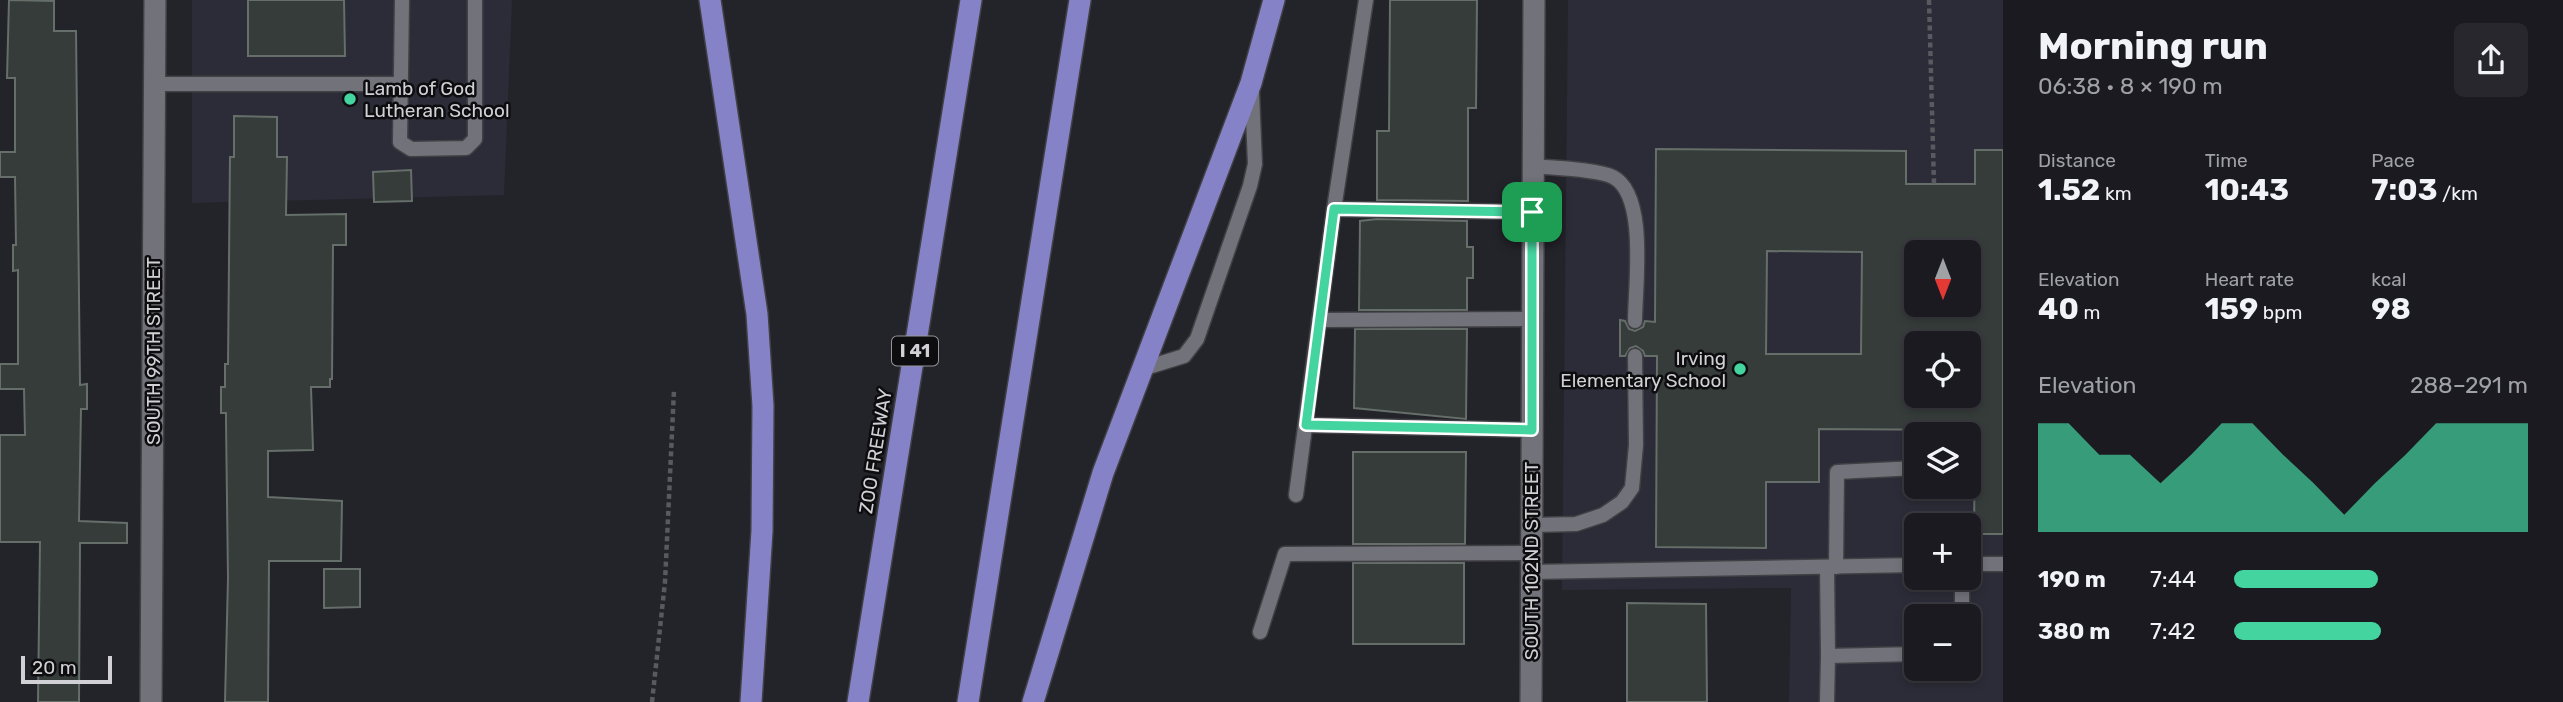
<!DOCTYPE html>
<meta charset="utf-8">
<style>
body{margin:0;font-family:Rubik,sans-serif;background:#27272d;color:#f1f3f6;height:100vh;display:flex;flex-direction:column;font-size:26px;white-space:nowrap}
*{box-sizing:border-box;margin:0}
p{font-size:23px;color:#9fa1a5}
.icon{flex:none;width:38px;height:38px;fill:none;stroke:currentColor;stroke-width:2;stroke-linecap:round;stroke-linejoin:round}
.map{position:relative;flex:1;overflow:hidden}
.drawer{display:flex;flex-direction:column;background:#1a1a20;width:560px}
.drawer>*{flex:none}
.needle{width:46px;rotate:180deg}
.controls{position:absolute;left:1904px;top:240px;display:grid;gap:14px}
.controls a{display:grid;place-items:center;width:77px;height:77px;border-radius:10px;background:#1a1a20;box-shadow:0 4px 10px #0003,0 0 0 2px #38383e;font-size:35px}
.scale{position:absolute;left:21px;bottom:18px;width:91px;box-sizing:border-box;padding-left:7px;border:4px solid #d1d1d5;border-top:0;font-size:19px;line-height:24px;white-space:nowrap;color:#d1d1d5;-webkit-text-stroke:5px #0d0d10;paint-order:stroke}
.pin{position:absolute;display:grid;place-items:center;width:60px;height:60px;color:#fff;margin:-30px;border-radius:14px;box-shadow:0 4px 10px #0006}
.round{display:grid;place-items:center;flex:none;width:74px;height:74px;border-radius:10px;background:#27272d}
.summary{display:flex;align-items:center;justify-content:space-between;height:119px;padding:0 35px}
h1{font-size:38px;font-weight:700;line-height:52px}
.metrics{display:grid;grid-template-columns:repeat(3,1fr);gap:10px;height:119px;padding:7px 35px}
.metrics div{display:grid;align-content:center}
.metrics b{font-size:30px;font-weight:700}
.metrics small{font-size:19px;font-weight:400}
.metrics p{font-size:19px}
.chart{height:196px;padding:14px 35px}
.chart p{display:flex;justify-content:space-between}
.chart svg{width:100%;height:126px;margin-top:7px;fill:#44d49f;opacity:.7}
ul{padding:0 35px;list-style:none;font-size:23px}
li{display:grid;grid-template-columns:112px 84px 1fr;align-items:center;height:52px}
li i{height:18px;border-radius:9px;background:#44d49f}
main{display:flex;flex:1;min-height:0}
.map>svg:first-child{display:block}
</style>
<main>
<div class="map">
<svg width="2003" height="702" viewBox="0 0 2003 702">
<rect width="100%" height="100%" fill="#23232a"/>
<g fill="#2c2c38" fill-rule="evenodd">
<polygon points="192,0 512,0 504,195 192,203"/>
<path d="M1568,0H2003V702H1789L1791,588L1562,590ZM1916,252H1969V304H1916ZM1916,343H1969V396H1916ZM1916,434H1969V486H1916ZM1916,525H1969V578H1916ZM1916,616H1969V668H1916Z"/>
</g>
<g fill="#353c39" stroke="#656e69" stroke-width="2" fill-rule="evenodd">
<polygon points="9,0 54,1 54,31 76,31 80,385 87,384 87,409 81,409 79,521 127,523 127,543 80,543 79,702 38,702 40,542 0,542 0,435 25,435 24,389 0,389 0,364 18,364 18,270 13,271 13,245 16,245 15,177 0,177 0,152 15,152 15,78 7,78"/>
<polygon points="248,0 344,0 345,56 248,56"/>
<polygon points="1390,0 1477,0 1476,108 1468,108 1468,201 1377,200 1377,131 1389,131"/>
<polygon points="234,116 277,117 277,157 287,157 286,215 346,214 346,245 333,245 332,379 330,379 330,387 311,387 313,450 268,451 268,497 342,501 341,561 269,561 268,702 225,702 228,578 226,422 226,413 221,413 221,387 225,387 225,364 228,364 230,157 234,157"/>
<path d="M1656,149L1906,151V184H1975V150H2003V534H1974L1975,430L1819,429V482H1766V548L1656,547L1657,356H1645L1643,351L1636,346L1630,348L1625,356H1620V320L1625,321L1629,329L1635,331L1643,327L1645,321L1655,322ZM1767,251L1862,252L1861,354H1766ZM1916,252H1969V304H1916ZM1916,343H1969V396H1916Z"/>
<polygon points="411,170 412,201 374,202 373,172"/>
<polygon points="1377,219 1467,221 1467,247 1473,247 1473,278 1467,278 1467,310 1359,310 1360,221"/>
<polygon points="1355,329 1467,329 1466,419 1354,408"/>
<polygon points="1353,452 1466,452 1465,544 1353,544"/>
<rect x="1353" y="563" width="111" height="81"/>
<polygon points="324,569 360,569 360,607 324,608"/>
<polygon points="1627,603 1706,604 1707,702 1627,702"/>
</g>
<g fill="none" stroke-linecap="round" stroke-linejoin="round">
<g stroke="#404045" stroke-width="17">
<g id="lane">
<polyline points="402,0 400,142 411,149 466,148 475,139 475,0"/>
<polyline points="154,84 400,84"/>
<path d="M1532,166C1552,168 1597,169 1613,177C1648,195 1635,287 1635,321"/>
<polyline points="1334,209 1532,212"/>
<polyline points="1319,320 1532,319"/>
<polyline points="1142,369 1184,356 1197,339 1250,186 1255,164 1252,93"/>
<polyline points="1306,425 1532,430"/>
<polyline points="1296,495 1334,209 1366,0"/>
<polyline points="1531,525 1576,524 1603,515 1622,502 1632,488 1636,445 1635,356"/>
<polyline points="1969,564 2003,564"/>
<polyline points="1827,567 1828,656 1916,654"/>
<polyline points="1836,567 1837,472 1916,468"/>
<polyline points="1531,572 1916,565"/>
<polyline points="1962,616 1962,578"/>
<polyline points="1260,632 1285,554 1531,553"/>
<polyline points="1827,702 1828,656"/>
</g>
</g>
<g stroke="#404045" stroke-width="24">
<g id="street">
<polyline points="151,702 155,0"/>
<polyline points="1531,702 1534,0"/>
</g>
</g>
<g stroke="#404045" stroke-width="24">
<g id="highway">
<polyline points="710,0 757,314 763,406 762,531 751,702"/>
<polyline points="858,702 971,0"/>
<polyline points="968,702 1080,0"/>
<polyline points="1033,702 1103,473 1251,83 1274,0"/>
</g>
</g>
<g stroke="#59595f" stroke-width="4.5" stroke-dasharray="5 3.5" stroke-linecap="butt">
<polyline points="1929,0 1934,184"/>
<polyline points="652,702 665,582 674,390"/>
</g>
<use href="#lane" stroke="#72727a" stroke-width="14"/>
<use href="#street" stroke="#72727a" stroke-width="21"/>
<use href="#highway" stroke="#8682c7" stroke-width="21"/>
</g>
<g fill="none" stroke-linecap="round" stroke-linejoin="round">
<g stroke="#fff" stroke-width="14">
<polygon id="route" points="1334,209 1532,212 1532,430 1306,425"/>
</g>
<use href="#route" stroke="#44d49f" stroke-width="9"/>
</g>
<g fill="#44d49f" stroke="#0d0d10" stroke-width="2.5">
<circle cx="350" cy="99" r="7"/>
<circle cx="1740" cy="369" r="7"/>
</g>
<g text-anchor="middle" stroke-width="5" stroke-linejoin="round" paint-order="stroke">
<rect fill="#0d0d10" stroke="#96969a" stroke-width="2" x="892" y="336.5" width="46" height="29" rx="5"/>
<g font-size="18" font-weight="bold" fill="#d1d1d5">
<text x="915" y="357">I 41</text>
</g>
<g font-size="19" fill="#d1d1d5" stroke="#0d0d10" text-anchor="start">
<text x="364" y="95">Lamb of God<tspan x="364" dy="22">Lutheran School</tspan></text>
<text x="1726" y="365" text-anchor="end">Irving<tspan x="1726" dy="22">Elementary School</tspan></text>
</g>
<g font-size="19" fill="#d1d1d5" stroke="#0d0d10">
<text transform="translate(153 351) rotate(-90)" y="7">SOUTH 99TH STREET</text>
<text transform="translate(875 451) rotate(-81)" y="7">ZOO FREEWAY</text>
<text transform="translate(1531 561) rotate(-90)" y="7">SOUTH 102ND STREET</text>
</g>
</g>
</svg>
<div class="controls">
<a><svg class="needle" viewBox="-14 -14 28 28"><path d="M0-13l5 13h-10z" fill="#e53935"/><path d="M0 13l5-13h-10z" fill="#9fa1a5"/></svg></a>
<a><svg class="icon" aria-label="locate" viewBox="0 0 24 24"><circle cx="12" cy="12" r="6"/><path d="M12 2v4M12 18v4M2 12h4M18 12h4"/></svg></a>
<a><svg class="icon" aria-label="layers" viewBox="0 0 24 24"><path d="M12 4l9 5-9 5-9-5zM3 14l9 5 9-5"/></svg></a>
<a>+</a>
<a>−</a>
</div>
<div class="scale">20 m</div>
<div class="pin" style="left:1532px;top:212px;background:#1e9e55"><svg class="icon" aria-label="arrive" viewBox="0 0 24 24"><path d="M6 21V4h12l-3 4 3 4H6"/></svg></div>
</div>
<section class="drawer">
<div class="summary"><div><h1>Morning run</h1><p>06:38 · 8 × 190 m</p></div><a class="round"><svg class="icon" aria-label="share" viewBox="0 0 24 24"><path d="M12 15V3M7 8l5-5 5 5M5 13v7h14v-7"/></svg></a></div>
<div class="metrics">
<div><p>Distance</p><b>1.52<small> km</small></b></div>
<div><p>Time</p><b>10:43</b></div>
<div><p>Pace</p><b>7:03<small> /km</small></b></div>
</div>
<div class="metrics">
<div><p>Elevation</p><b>40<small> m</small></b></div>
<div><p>Heart rate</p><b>159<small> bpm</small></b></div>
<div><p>kcal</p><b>98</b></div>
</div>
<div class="chart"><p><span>Elevation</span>288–291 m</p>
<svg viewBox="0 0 160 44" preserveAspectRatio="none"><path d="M0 44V6L10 6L20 17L30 17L40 27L50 17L60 6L70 6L80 17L90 27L100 38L110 27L120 17L130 6L140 6L150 6L160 6V44z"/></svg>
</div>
<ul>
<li><b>190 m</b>7:44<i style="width:49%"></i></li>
<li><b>380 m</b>7:42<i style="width:50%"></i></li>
</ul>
</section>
</main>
